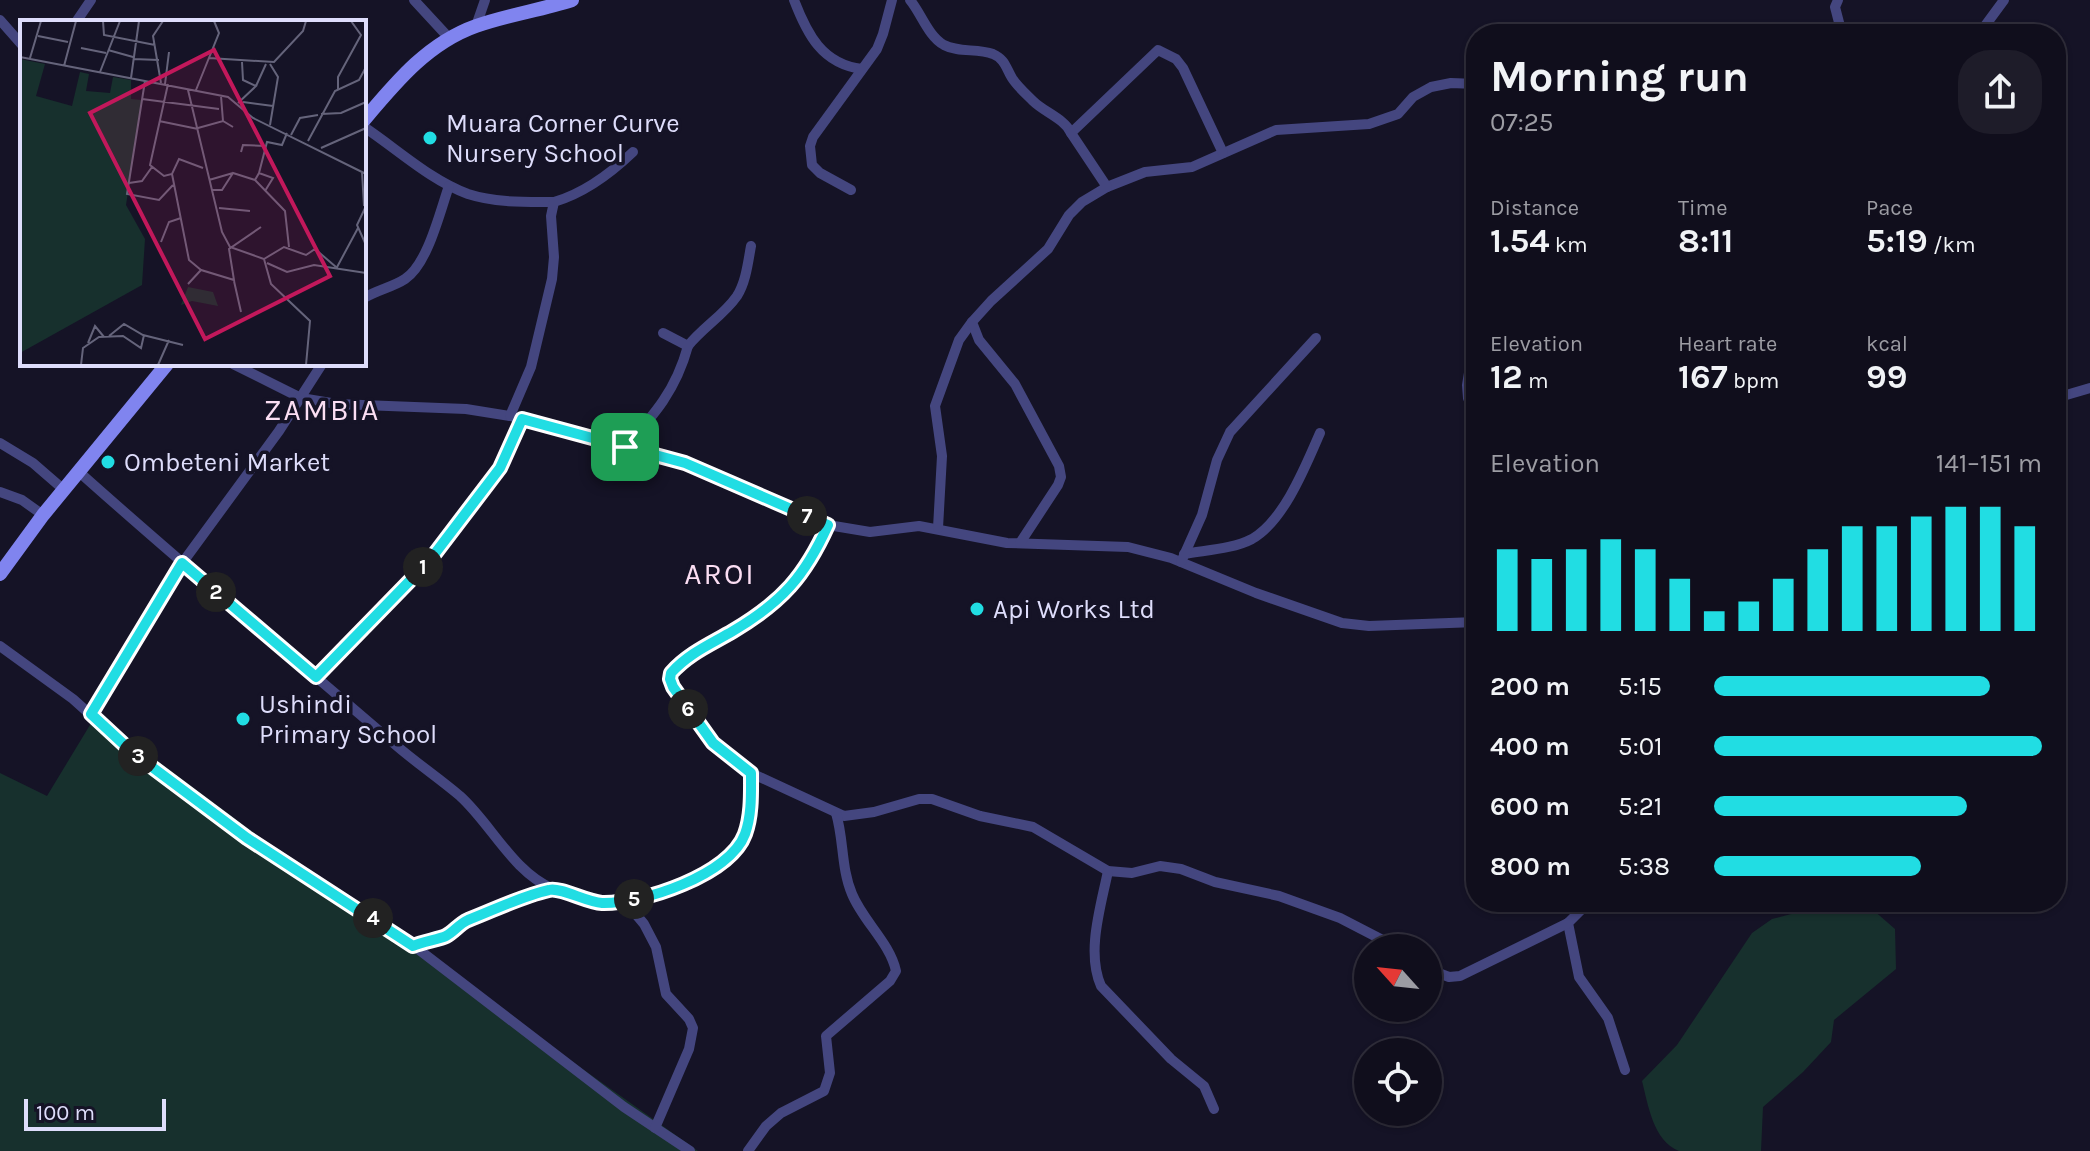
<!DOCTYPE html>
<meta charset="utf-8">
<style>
body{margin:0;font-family:Karla,sans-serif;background:#1e1c29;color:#f1f3f6;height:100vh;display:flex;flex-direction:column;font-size:30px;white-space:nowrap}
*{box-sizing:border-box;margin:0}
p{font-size:26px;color:#9c9ca3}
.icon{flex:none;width:44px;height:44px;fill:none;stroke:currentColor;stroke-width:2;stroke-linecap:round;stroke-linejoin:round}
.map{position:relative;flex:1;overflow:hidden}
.panel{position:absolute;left:1466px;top:24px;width:600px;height:888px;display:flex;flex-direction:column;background:#100e1c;border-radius:32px;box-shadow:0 2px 6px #0004,0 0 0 2px #302e3b}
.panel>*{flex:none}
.needle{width:52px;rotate:297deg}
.controls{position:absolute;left:1354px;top:934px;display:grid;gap:16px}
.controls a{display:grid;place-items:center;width:88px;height:88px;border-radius:50%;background:#100e1c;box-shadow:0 2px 6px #0004,0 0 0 2px #302e3b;font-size:40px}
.scale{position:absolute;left:24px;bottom:20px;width:142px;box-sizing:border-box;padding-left:8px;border:4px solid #deddfb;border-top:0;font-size:22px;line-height:28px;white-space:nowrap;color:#deddfb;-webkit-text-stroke:6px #151326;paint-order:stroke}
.pin{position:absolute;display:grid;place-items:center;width:68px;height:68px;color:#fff;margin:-34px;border-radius:16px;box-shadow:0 4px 12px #0006}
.km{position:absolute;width:40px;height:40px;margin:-20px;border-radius:50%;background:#222;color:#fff;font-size:22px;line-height:40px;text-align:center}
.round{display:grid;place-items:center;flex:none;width:84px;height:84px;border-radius:32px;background:#1e1c29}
.summary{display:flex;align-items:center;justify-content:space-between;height:136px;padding:0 24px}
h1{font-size:44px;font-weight:700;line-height:60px}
.figures{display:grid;grid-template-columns:repeat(3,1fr);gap:12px;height:136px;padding:8px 24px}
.figures div{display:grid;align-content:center}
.figures b{font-size:34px;font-weight:700}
.figures small{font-size:22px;font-weight:400}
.figures p{font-size:22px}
.chart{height:224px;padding:16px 24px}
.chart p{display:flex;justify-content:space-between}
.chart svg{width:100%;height:144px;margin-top:8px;stroke:#21dde3;stroke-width:6}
ul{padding:0 24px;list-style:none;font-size:26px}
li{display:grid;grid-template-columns:128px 96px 1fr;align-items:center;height:60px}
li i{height:20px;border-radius:10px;background:#21dde3}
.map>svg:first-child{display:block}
</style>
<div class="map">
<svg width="2090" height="1151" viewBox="0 0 2090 1151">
<rect width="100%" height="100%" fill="#151326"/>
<g fill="#17302d">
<polygon points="96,715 331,890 698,1151 0,1151 0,773 47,796"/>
<path d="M1837,902H1864L1895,929L1896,969L1834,1020L1831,1042L1803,1072L1763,1107L1761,1151C1746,1151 1690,1151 1679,1151C1653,1141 1648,1104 1642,1081L1677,1045L1752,933L1772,919Z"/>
</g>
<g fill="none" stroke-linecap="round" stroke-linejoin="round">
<g stroke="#44467f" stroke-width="10">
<polyline points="414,0 450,39"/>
<path d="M794,0C807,34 822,64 862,69"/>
<path d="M910,0C921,13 928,36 944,45C959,53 977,48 993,54C1005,59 1006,68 1012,78C1017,86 1026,94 1033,101C1044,112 1065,119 1071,133"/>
<polyline points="1838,0 1835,7 1842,34"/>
<polyline points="0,20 22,45"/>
<polyline points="76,22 91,0"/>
<polyline points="476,26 485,0"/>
<polyline points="1979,34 2004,0"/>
<path d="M364,127C397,149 430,180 468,194C496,203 525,202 554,202"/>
<polyline points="1107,187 1145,172 1192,167 1276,130 1369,124 1398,114 1413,97 1431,87 1451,83 1476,84"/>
<polyline points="851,190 820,173 812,165 810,146 813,137 877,49 883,34 892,0"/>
<path d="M364,298C377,290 393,287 405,279C428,264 440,211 449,186"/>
<polyline points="1476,330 1467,385 1468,398 1476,417"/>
<path d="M688,346C702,328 724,315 737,296C746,282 748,262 751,246"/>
<polyline points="233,364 301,398 337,404 466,409 510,416 584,435 685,463 828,525 870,532 919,526 1007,543 1128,547 1171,558 1256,593 1342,623 1369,626 1476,622"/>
<polyline points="2056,398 2090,388"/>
<path d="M510,416L531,367L552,279L554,257L551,216L554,202C585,193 610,174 633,152"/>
<polyline points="0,443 33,463 63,489"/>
<path d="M625,447C655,414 676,390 688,346L663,333"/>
<path d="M78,471C183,565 291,655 398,747C418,764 440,779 460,796C492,825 512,871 553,889C567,895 584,901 600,902C640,906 732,874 746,833C752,814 751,791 751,773L713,743L673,687L670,679L671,673C689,653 711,644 733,631C780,603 805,575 828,525"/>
<polyline points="0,492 22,500 43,515"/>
<polyline points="938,528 942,456 935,406 959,340 972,322"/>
<polyline points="1020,543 1058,485 1061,477 1059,466 1015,384 979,340 972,322 991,301 1048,249 1069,215 1082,202 1107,187 1071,133 1158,50 1176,59 1183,68 1223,153"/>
<path d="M1184,554C1206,550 1233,549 1252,539C1284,521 1306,465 1320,433"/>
<polyline points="1181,562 1202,515 1217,460 1230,432 1316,338"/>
<polyline points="0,646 73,699 132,752 247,838 401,936 624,1107 690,1151"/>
<polyline points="316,677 430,560 500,468 522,419"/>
<polyline points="91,714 172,577 279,431 322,364"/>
<polyline points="751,773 844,816 874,812 919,799 932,799 980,816 1033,827 1108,871 1132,873 1160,866 1181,869 1215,882 1279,896 1340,918 1398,948"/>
<path d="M1108,871C1101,906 1086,952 1101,986L1171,1059L1204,1086L1214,1109"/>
<polyline points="624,900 644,924 656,947 666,994 689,1019 693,1028 689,1049 655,1128"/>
<polyline points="1589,902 1568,923 1579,977 1608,1018 1625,1070"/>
<polyline points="413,946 444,938 456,926 468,920 552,888"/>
<polyline points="1428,969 1449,977 1460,976 1568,923"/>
<path d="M748,1151L766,1126L781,1113L824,1091L830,1073L826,1036L890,981L896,971C890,943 863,921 852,894C841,868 844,840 836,813"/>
</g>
<g stroke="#8084ef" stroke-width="14">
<path d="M364,120C396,82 428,43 476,26C507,15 541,10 572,0"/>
<polyline points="0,574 43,515 167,364"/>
</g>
</g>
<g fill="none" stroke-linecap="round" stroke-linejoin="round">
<g stroke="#fff" stroke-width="16">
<path id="route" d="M522,419L685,463L828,525C805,576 782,602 733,631C711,644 689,653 671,673L670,679L673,687L713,743L751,773C751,792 752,815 745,834C730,875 642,904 602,903C586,902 561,887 549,890C522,896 494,910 468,920C459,924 454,932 446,936C440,939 422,942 413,946L247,838L132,752L91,714L182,563L316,677L430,560L500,468Z"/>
</g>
<use href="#route" stroke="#21dde3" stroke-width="10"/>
</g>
<g fill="#21dde3" stroke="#151326" stroke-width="3">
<circle cx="430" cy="138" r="8"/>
<circle cx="108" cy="462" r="8"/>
<circle cx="977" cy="609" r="8"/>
<circle cx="243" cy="719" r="8"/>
</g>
<g text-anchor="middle" stroke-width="7" stroke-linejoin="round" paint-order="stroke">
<g font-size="26" fill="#deddfb" stroke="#151326" text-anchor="start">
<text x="446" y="132">Muara Corner Curve<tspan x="446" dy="30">Nursery School</tspan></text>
<text x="124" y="471">Ombeteni Market</text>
<text x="993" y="618">Api Works Ltd</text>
<text x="259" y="713">Ushindi<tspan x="259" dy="30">Primary School</tspan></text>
</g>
<g font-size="30" letter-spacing="2" fill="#fbdef3" stroke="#151326">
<text x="322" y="420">ZAMBIA</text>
<text x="720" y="584">AROI</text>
</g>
</g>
<g transform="translate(20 20)">
<rect width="346" height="346" fill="#151326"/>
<path d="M0,39L25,44L16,76L52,86L60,52L69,54L66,71L90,73L93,57L111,60V79L122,80L106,185L125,219L122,265L0,333ZM168,267L193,272L198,286L172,281L161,285Z" fill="#17302d"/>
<path fill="none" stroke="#65647b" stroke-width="2" d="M83,1L84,15L135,25M18,16L48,22M61,28L86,33M88,30L113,37M0,37L208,77L233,98L346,154M10,38L21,1M189,38L254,42L283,11L286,1M113,39L139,40M250,44L258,57L250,105M44,46L56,1M80,52L100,1M111,58L119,1M125,61L107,174L139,180L153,165M141,63L133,16L143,1M145,64L149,32M148,64L130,145L144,156L152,154L159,139L183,148M236,66L246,44M318,69V57L341,15L331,1M168,70L202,212L210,227L244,239L251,264L290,301L286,345M176,70L199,13L194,1M201,76L203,101M122,79L199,89M223,82L253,86M218,83L236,66L223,60L222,42M301,94L321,93L346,82M139,101L178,109M178,108L203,101L213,107M271,115L280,98L298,95M288,121L315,71L339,60L346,47M301,128L346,108M221,132L223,125L245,126M342,152L344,186M239,153L247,122L262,125L267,113M152,154L169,240L181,250M189,160L213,153M235,160L265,191L269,227M109,163L122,161L132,147M192,170H202L213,153L235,160L239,153L253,158L245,171M346,186L337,205L346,225M199,188L230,191M141,222L149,202L161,198M244,239L264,227L286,235L295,229L316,247M247,243L267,252L294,245L346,253M316,249L338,208M214,261L221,292M168,264L181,250L214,260L209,229L241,207M89,316L104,304L123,315L163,325M68,323L75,306L84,317M61,345L63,328L79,317L103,316L121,328L124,315M138,345L149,320"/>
<path fill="#c2185b" fill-opacity="0.15" stroke="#c2185b" stroke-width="4" d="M194,30L310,256L185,319L70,93Z"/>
<rect width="346" height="346" fill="none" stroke="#deddfb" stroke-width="4"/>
</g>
</svg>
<div class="controls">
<a><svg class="needle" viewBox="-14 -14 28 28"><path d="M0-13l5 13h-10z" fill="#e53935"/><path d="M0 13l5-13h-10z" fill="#9c9ca3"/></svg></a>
<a><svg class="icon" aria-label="locate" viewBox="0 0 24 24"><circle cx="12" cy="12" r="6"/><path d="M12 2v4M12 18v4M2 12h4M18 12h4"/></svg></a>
</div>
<div class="scale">100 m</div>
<div class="pin" style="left:625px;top:447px;background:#1e9e55"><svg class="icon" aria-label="arrive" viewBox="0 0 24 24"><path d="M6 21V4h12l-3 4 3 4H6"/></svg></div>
<b class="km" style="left:423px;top:567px">1</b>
<b class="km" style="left:216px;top:592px">2</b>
<b class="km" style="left:138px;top:756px">3</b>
<b class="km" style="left:373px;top:918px">4</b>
<b class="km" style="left:634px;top:899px">5</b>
<b class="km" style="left:688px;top:709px">6</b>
<b class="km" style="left:807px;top:516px">7</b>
<section class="panel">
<div class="summary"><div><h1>Morning run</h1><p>07:25</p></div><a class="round"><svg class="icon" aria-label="share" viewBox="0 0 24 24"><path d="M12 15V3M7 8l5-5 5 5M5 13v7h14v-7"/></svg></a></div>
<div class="figures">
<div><p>Distance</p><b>1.54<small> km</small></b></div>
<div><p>Time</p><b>8:11</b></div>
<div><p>Pace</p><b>5:19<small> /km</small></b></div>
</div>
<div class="figures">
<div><p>Elevation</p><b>12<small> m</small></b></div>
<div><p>Heart rate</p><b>167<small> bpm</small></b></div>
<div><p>kcal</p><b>99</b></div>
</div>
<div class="chart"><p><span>Elevation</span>141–151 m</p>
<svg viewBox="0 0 160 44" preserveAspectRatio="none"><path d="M5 44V19M15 44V22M25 44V19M35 44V16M45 44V19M55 44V28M65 44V38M75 44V35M85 44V28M95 44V19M105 44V12M115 44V12M125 44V9M135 44V6M145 44V6M155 44V12"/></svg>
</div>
<ul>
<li><b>200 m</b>5:15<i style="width:84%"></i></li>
<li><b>400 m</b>5:01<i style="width:100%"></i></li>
<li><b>600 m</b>5:21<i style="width:77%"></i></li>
<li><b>800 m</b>5:38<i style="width:63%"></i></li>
</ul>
</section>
</div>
